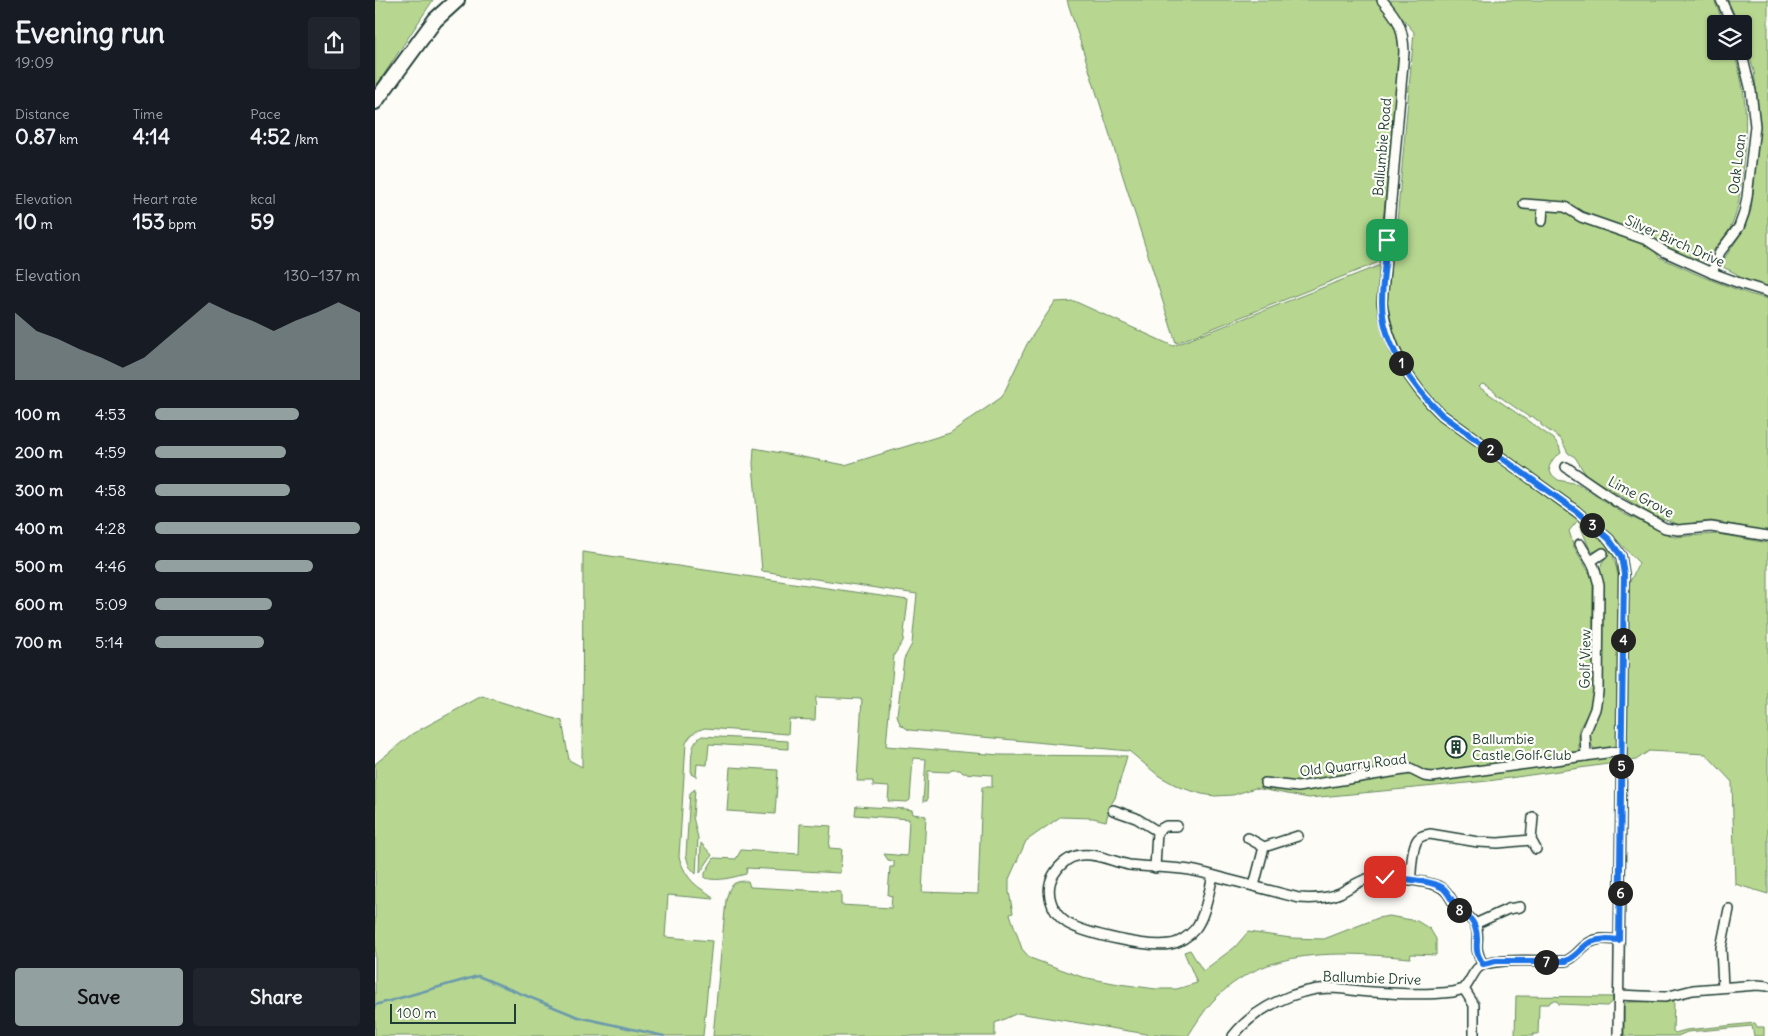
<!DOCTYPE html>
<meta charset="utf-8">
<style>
body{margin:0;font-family:Delius,sans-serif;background:#20242c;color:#f1f3f6;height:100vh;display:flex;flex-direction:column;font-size:19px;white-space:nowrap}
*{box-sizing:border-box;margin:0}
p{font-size:16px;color:#9ea1a6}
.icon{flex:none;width:28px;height:28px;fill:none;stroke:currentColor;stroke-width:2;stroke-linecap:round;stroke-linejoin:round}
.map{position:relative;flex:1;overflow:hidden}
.drawer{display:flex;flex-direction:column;background:#171b24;width:375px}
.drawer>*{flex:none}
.controls{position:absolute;left:1332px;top:15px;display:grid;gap:10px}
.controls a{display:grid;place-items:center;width:45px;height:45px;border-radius:5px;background:#171b24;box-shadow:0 1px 4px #0004;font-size:25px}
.scale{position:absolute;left:15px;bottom:12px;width:126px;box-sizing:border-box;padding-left:5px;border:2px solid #1f3d34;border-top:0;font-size:14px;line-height:18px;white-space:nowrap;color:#1f3d34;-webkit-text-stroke:4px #fdfcf7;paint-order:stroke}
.pin{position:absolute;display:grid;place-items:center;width:42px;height:42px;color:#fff;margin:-21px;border-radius:10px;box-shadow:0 2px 8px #0006}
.km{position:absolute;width:25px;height:25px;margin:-12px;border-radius:50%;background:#222;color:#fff;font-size:14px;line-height:25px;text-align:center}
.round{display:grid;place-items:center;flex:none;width:52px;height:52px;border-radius:5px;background:#20242c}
.overview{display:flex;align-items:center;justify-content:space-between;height:85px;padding:0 15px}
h1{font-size:28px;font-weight:700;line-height:38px}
.figures{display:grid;grid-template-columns:repeat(3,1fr);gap:8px;height:85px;padding:5px 15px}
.figures div{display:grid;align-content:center}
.figures b{font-size:21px;font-weight:700}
.figures small{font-size:14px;font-weight:400}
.figures p{font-size:14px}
.chart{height:140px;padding:10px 15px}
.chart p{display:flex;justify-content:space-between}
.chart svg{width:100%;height:90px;margin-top:5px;fill:#92a19f;opacity:.7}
.button{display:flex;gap:10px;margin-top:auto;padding:10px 15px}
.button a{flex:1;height:58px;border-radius:5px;background:#92a19f;color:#111;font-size:20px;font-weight:700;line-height:58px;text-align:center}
.button a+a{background:#20242c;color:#f1f3f6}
ul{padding:0 15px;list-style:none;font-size:16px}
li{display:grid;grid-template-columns:80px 60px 1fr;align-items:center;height:38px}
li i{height:12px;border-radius:6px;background:#92a19f}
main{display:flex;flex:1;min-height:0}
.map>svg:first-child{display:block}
</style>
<main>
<section class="drawer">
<div class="overview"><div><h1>Evening run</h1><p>19:09</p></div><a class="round"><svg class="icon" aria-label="share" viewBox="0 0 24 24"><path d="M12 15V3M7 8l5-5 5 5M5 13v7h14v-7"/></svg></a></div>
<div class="figures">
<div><p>Distance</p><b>0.87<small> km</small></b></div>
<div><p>Time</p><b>4:14</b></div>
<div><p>Pace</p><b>4:52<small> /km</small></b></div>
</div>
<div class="figures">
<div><p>Elevation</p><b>10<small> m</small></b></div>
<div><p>Heart rate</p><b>153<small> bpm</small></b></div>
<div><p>kcal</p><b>59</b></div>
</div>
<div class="chart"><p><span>Elevation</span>130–137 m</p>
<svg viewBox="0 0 160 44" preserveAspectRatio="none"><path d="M0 44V11L10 20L20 24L30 29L40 33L50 38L60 33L70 24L80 15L90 6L100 11L110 15L120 20L130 15L140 11L150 6L160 11V44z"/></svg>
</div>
<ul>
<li><b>100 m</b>4:53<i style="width:70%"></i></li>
<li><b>200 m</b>4:59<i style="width:64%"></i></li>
<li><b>300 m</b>4:58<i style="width:66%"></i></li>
<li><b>400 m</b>4:28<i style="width:100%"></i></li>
<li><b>500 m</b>4:46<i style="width:77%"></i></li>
<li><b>600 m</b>5:09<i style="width:57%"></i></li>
<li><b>700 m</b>5:14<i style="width:53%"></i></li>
</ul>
<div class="button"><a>Save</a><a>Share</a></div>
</section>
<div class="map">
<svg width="1393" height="1036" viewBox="0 0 1393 1036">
<rect width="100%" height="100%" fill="#fdfcf7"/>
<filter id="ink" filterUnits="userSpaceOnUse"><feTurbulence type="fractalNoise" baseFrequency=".02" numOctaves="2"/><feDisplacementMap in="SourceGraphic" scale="10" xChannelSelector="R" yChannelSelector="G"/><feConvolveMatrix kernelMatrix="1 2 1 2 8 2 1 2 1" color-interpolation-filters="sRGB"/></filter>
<g filter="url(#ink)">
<g fill="#b7d790" stroke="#6b8a62" fill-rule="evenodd">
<polygon points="0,0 58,0 0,88"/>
<path d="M692,0H1002C1018,19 1024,25 1025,51L1004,262L801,343Z"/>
<path d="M1012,0H1339L1349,24H1341V51H1358C1374,97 1372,127 1367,173C1365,190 1364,207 1358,222C1353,236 1339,246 1332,261L1321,259L1320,262L1207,214L1191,204L1158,208L1163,211L1164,215L1171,216L1174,212L1180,210L1192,213L1205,220L1277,247L1284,257L1328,277L1374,294L1393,299V531L1336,521L1305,525L1279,516L1211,475L1200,457L1193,453L1186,439L1166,425V423L1157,416L1154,417L1121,394V392L1111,385L1107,384L1104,387L1179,439L1184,446L1186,453L1178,459L1174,467L1176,474L1183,480L1203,484L1249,514L1299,537L1343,534L1393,543V894L1360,884L1357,782L1331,754L1274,751L1261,760L1113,781L934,798L880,788L858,795L840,796L827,794L804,787L784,776L754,751L534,730L525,724L522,715L529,659L537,644L542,594L387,571L378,464L379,448L470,465L575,433L627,397L652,344L680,302L699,301L798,346L1008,264L1021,233L1039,32ZM1043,387L1068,412L1156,473L1236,534L1264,563L1250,592V740H1241L1243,574L1238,555L1227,540L1203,520L1059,415L1039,392ZM1203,520L1215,550L1219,552L1227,548L1233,557L1227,562L1226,567L1224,569L1227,578L1229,590L1227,695C1223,712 1214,727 1213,743H1215L1219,749L1202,752L1204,749V729L1213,713L1218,697V579L1199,547L1194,531Z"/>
<polygon points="1353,0 1393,0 1393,288 1361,277 1362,274 1348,267 1349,259 1369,229 1376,210 1385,125 1379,71 1369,41 1369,24 1363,24"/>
<path d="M208,552L533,600L528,641L519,655L511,746L625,755L752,756L740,798L735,806L731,821L718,818L685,817L651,841L634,879V892L638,913L635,914L647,949L655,958L707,977L744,984L781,989H802L822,983L809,952L815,950L828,971L860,947L873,932L916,938L949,939L1003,918L1014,916L1042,921L1055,929L1061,939V955L1036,954L1035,958C965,952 890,945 837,1002C828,1012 820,1025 813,1036L779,1034L778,1036H772V1034L643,1013L620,1023V1036H338L351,900C355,885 357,881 373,881L375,887L466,892V905L516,908L517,896L513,895L515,867H519V861L513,860L509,854L532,856L534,819L480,815L481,806L531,809L537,810L538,814L551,816L547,892L603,894L607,787H617V775L588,773L585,770H577L574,772L553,771L552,801H548L551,759L538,758L535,800L532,802L513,801L514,787L498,786V781H482L487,699L441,697L440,720L414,719L413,734L330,728C320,731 316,734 311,743L304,857C307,867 312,877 320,884C326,890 334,892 339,899L293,895L290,937L337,941L328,1036H0V764L37,734L107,696L187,721L194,760L207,767Z"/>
<path d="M327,736L413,741V749L334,744L332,765L322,764L321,777L316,774C317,759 314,744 327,736Z"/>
<polygon points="355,767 403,770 400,814 352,811"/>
<polygon points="320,789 318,817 323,838 321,874 314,866 311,855 315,793"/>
<path d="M425,824L456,826L454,848L467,849L465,873L372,868L371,874C358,877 344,882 330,878V873L339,858L361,859L366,850L424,854Z"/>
<polygon points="326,843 337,855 325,873"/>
<polygon points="1141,996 1238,997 1238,1001 1232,1006 1184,1004 1182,1001 1176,1001 1174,1004 1164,1004 1163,1034 1158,1034 1158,1036 1140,1036"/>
<polygon points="1299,1001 1298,1031 1300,1033 1311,1030 1380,1023 1382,1027 1389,1027 1389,1036 1379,1036 1377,1026 1312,1032 1303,1036 1249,1036 1249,1004 1252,1002"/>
</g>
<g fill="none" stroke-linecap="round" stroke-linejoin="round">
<polyline stroke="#6a99ac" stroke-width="2.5" points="0,1005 103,976 203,1017 289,1036"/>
<g stroke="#1f3d34" stroke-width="12">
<g id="street">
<path d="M1007,0C1023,19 1028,26 1029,52L1007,303C1013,348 1034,384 1067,415L1201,511L1234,539L1246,556L1249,574L1243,1036"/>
<polyline points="1346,0 1357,24"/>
<polyline points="1149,204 1190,207 1206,217 1272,240 1290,252 1337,273 1370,285 1393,292"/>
<polyline points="1167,221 1168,206"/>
<polyline points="1337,273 1345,252 1364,227 1369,213 1372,197 1380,126 1376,91 1366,51"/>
<polyline points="1191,467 1242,502 1290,528 1303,530 1336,527 1393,536"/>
<polyline points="1205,544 1219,567 1224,585 1223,692 1220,709 1210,733 1211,756"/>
<polyline points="1216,561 1228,553"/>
<polyline points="890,783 923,787 1035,769 1049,776 1057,777 1246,751"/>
<polyline points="738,810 761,818 782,831 780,868"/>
<polyline points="1158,817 1156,840 1161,849"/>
<polyline points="782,831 791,826 802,826"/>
<polyline points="873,838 889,847 923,836"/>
<path d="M838,876C834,891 830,917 820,929C814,936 804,943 795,944C774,948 711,934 692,923C676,913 669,890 679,874C685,864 695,856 706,855C722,853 738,862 754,865C772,867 789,867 807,869C821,870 836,875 851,879C875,885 900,892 924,898C938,899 952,899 965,893C975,888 984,880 996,878C1009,876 1057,881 1067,888C1075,893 1077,903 1083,909C1089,914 1096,917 1100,924C1107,939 1096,945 1108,964"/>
<path d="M1035,881C1037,869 1036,848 1043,839C1046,835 1051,835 1055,834L1103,842L1123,843L1156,840"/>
<polyline points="879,886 889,847"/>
<polyline points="1100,924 1133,909 1145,907"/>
<polyline points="1348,987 1346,948 1354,909"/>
<polyline points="1089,989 1099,1005 1099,1034"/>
<polyline points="1243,995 1290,997 1318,990 1382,985 1393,986"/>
<path d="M858,1036C880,1008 920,989 955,988C969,988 984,992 998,992C1024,994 1052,995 1078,992L1089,989C1094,983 1097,975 1102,969C1113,956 1172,962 1191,961C1203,956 1205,948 1214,943C1223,937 1234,939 1244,940"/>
</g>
</g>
<g stroke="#1f3d34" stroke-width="18">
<polyline id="secondary" points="0,102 60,20 82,0"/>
</g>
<use href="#street" stroke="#fdfcf7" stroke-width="9"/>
<use href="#secondary" stroke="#fdfcf7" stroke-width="14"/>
</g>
</g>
<g fill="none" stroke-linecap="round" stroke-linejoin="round" filter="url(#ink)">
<g stroke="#fff" stroke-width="10">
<path id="route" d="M1010,877C1026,879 1056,880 1068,888C1075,894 1076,901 1082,907C1088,914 1097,917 1100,927C1106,943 1096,946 1108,964L1121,961H1191C1203,956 1207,946 1216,942C1225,938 1235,939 1244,940L1249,574L1246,556L1234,539L1201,511L1067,415C1038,387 1007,344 1007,302C1007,281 1011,260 1012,240"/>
</g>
<use href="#route" stroke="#1a73e8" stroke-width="6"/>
</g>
<defs>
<g id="building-ring" transform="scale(1.125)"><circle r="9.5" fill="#fdfcf7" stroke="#1f3d34" stroke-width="1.5"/><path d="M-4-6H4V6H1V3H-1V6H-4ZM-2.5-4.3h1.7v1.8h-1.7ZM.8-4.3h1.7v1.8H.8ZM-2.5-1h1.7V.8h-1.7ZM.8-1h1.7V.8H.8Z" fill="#1f3d34"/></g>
</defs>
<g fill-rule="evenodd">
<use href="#building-ring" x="1081" y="747"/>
</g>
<g text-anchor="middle" stroke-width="4.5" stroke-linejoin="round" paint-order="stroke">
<g font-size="14" fill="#1f3d34" stroke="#fdfcf7">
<text transform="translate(1007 147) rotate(-85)" y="5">Ballumbie Road</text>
<text transform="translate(1362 164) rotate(-83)" y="5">Oak Loan</text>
<text transform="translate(1300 241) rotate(24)" y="5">Silver Birch Drive</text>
<text transform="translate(1266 497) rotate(28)" y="5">Lime Grove</text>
<text transform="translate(1210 659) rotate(-89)" y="5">Golf View</text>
<text transform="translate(978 765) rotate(-7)" y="5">Old Quarry Road</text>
<text transform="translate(997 978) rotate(2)" y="5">Ballumbie Drive</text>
</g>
<g font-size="14" fill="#1f3d34" stroke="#fdfcf7" text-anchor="start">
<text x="1097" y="744">Ballumbie<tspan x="1097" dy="16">Castle Golf Club</tspan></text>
</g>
</g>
</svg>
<div class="controls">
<a><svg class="icon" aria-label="layers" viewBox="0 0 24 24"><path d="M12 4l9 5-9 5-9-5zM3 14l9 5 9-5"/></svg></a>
</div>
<div class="scale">100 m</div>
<div class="pin" style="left:1012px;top:240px;background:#1e9e55"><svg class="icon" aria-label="arrive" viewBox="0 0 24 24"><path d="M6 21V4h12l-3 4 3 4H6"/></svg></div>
<div class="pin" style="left:1010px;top:877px;background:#d93025"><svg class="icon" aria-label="check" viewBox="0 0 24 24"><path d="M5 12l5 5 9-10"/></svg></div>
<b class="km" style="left:1026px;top:363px">1</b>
<b class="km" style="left:1115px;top:450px">2</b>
<b class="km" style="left:1217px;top:525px">3</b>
<b class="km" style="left:1248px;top:640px">4</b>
<b class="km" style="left:1246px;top:766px">5</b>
<b class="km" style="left:1245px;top:893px">6</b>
<b class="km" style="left:1171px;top:962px">7</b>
<b class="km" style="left:1084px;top:910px">8</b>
</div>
</main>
